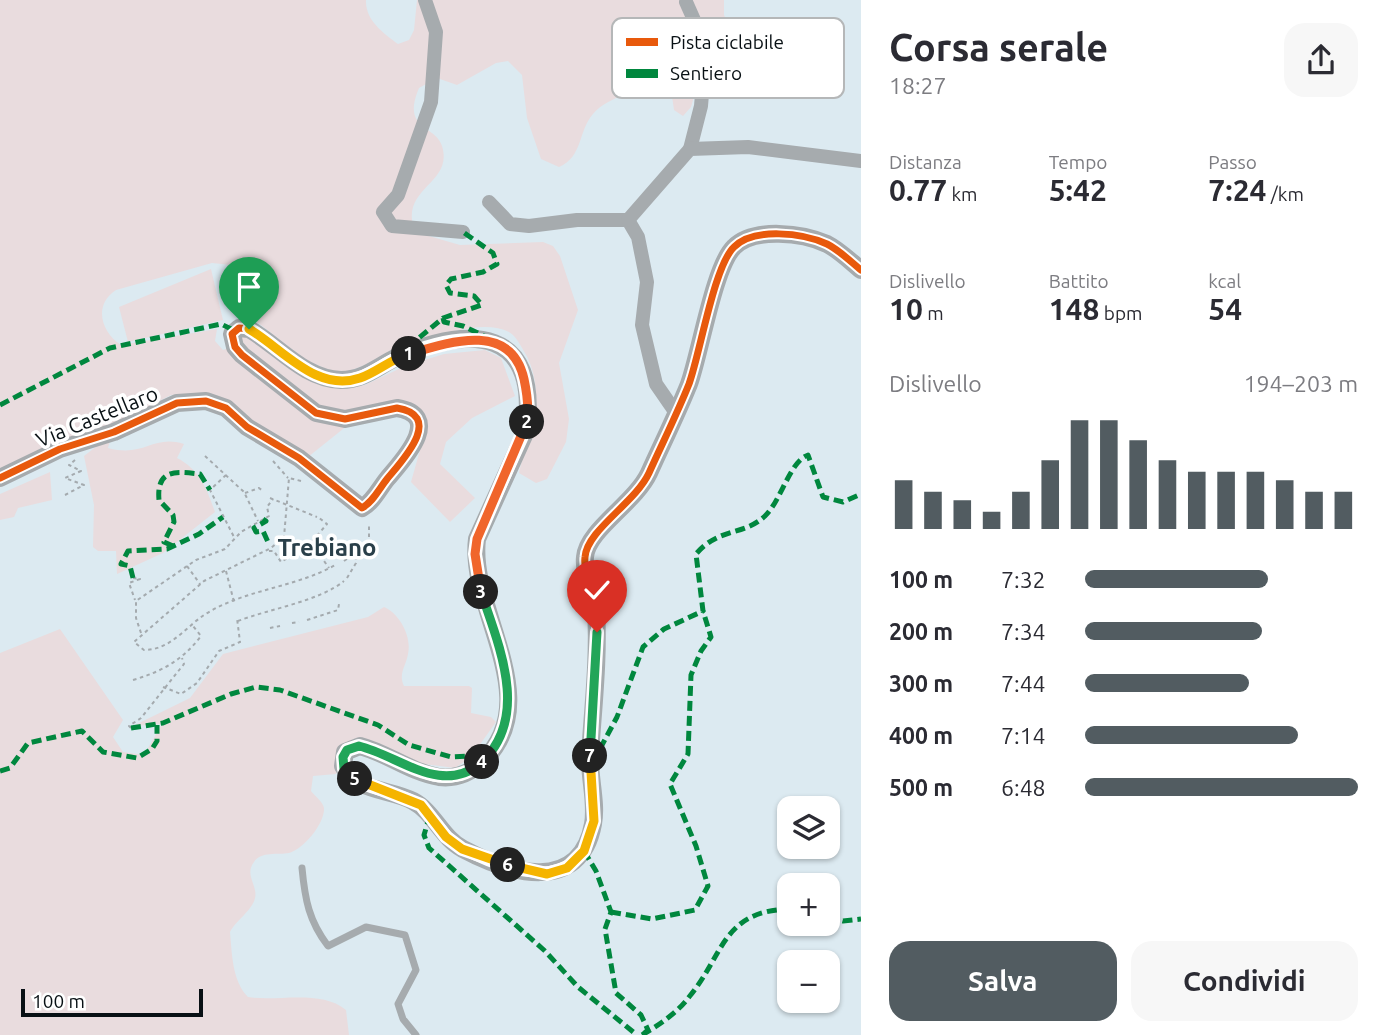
<!DOCTYPE html>
<html lang="it">
<meta charset="utf-8">
<style>
body{margin:0;font-family:Ubuntu,sans-serif;background:#f7f7f7;color:#2b2b33;height:100vh;display:flex;flex-direction:column;font-size:26px;white-space:nowrap}
*{box-sizing:border-box;margin:0}
p{font-size:23px;color:#7c7c81}
.icon{flex:none;width:38px;height:38px;fill:none;stroke:currentColor;stroke-width:2;stroke-linecap:round;stroke-linejoin:round}
.map{position:relative;flex:1;overflow:hidden}
.panel{display:flex;flex-direction:column;background:#fff;width:525px}
.panel>*{flex:none}
.fabs{position:absolute;left:777px;top:796px;display:grid;gap:14px}
.fabs a{display:grid;place-items:center;width:63px;height:63px;border-radius:14px;background:#fff;box-shadow:0 2px 5px #0004;font-size:35px}
.scale{position:absolute;left:21px;bottom:18px;width:182px;box-sizing:border-box;padding-left:7px;border:4px solid #081014;border-top:0;font-size:19px;line-height:24px;white-space:nowrap;color:#081014;-webkit-text-stroke:5px #fff;paint-order:stroke}
.pin{position:absolute;display:grid;place-items:center;width:60px;height:60px;color:#fff;margin:-72px -30px;border-radius:50% 50% 50% 0;rotate:-45deg;box-shadow:0 0 7px #0007}
.pin .icon{rotate:45deg}
.km{position:absolute;width:35px;height:35px;margin:-18px;border-radius:50%;background:#222;color:#fff;font-size:19px;line-height:35px;text-align:center}
.round{display:grid;place-items:center;flex:none;width:74px;height:74px;border-radius:21px;background:#f7f7f7}
.headline{display:flex;align-items:center;justify-content:space-between;height:119px;padding:0 28px}
h1{font-size:38px;font-weight:600;line-height:52px}
.stats{display:grid;grid-template-columns:repeat(3,1fr);gap:10px;height:119px;padding:7px 28px}
.stats div{display:grid;align-content:center}
.stats b{font-size:30px;font-weight:600}
.stats small{font-size:19px;font-weight:400}
.stats p{font-size:19px}
.chart{height:196px;padding:14px 28px}
.chart p{display:flex;justify-content:space-between}
.chart svg{width:100%;height:126px;margin-top:7px;stroke:#525c61;stroke-width:6}
.button{display:flex;gap:14px;margin-top:auto;padding:14px 28px}
.button a{flex:1;height:80px;border-radius:21px;background:#525c61;color:#fff;font-size:28px;font-weight:600;line-height:80px;text-align:center}
.button a+a{background:#f7f7f7;color:#2b2b33}
ul{padding:0 28px;list-style:none;font-size:23px}
li{display:grid;grid-template-columns:112px 84px 1fr;align-items:center;height:52px}
li i{height:18px;border-radius:9px;background:#525c61}
main{display:flex;flex:1;min-height:0}
.map>svg:first-child{display:block}
</style>
<main>
<div class="map">
<svg width="861" height="1035" viewBox="0 0 861 1035">
<rect width="100%" height="100%" fill="#dceaf1"/>
<g fill="#e9dcde">
<path d="M0,0H366C365,20 383,33 398,44L409,40L414,30L417,0H724V15L734,37C729,69 720,71 697,86L691,107L683,116L674,110C669,64 654,76 625,93C615,99 601,104 593,114C578,131 583,157 559,167L541,159L527,118L522,75L508,61L496,63L457,85L437,78L419,88C401,131 435,124 442,146C454,185 398,187 415,232L460,245L543,242L553,246L560,256L578,310L559,363L569,419L566,442L547,479L536,483L519,473C523,451 535,428 536,405C537,388 534,368 525,353C520,345 517,337 509,332C472,312 387,356 350,371L333,372L306,360L253,319L239,296L241,266L212,263L116,290C93,305 101,332 121,345L217,329L215,341L223,350L229,348L348,425L308,457L210,393L171,395L115,424L108,448C145,458 152,434 184,444L177,458C199,469 207,489 215,512L163,553L117,574L116,551H98L93,547L94,505L84,456L111,435L0,476Z"/>
<polygon points="211,269 223,320 128,342 119,307"/>
<polygon points="244,335 338,387 365,385 405,366 444,354 485,350 501,358 515,396 472,418 446,442 440,464 475,498 450,522 411,482 424,436 418,416 339,411 320,406 250,357 241,338"/>
<polygon points="50,472 52,500 18,508 14,517 0,520 0,494"/>
<path d="M384,607C400,614 412,637 408,654C406,666 398,674 404,686H469L472,688L471,713L491,717L496,722L471,757L455,768L424,764L352,743L336,774L313,776L311,791C315,796 323,802 324,808C325,823 304,849 289,853C278,855 261,851 254,862C244,875 258,885 255,898C252,911 236,920 230,932C232,953 232,981 248,997C277,1002 321,989 346,1010L349,1035H0V653L60,629L123,720L113,737L123,752L144,755L162,724L133,726L190,698L223,654L368,617Z"/>
</g>
<g fill="none" stroke-linecap="round" stroke-linejoin="round">
<g stroke="#a4aaae" stroke-width="2" stroke-dasharray="3.5 3.5" stroke-linecap="butt">
<polyline points="205,456 244,492 258,521"/>
<polyline points="273,461 288,478"/>
<polyline points="226,475 210,490 234,537"/>
<path d="M301,481L289,478L284,537L271,548L204,581L134,642L144,650C170,650 185,628 204,615C244,589 296,588 337,564"/>
<polyline points="245,493 259,488 263,491"/>
<polyline points="65,495 84,485 65,478 81,471 69,465 75,460"/>
<polyline points="270,498 317,517"/>
<polyline points="369,537 369,523"/>
<polyline points="312,544 329,568"/>
<polyline points="269,551 274,551 281,562 309,545 327,524 318,517"/>
<polyline points="344,561 361,548"/>
<polyline points="187,566 200,584"/>
<polyline points="226,571 234,602"/>
<polyline points="133,578 140,579 129,583 135,600"/>
<polyline points="347,578 356,563 357,552"/>
<polyline points="307,620 338,610 339,604"/>
<path d="M238,621C269,609 320,601 344,581"/>
<polyline points="292,623 299,622"/>
<polyline points="270,628 280,626"/>
<polyline points="141,633 136,618 136,601 196,560 225,549 241,532 269,516 267,507 273,499"/>
<path d="M133,680C161,672 183,660 201,636L193,626"/>
<polyline points="163,687 181,694 197,683 219,651 240,642 237,618"/>
<polyline points="131,728 129,726 141,718 180,669 184,664 182,658"/>
</g>
<path stroke="#a6abae" stroke-width="7" d="M302,868C305,900 309,921 328,946L366,927L405,935L416,970L398,1004L403,1019L416,1035"/>
<g stroke="#a6abae" stroke-width="14">
<polyline points="425,0 436,32 431,102 398,195 383,212 392,226 463,232"/>
<polyline points="686,2 706,47 701,106 690,149"/>
<polyline points="489,202 510,224 529,226 577,220 628,220 638,237 647,282 642,325 656,384 676,413"/>
<polyline points="628,220 690,149 748,147 861,161"/>
</g>
<path stroke="#a6abae" stroke-width="18" d="M0,478L60,449L114,432L177,403L206,401L226,408L247,427L299,458L362,508C373,502 379,489 387,479C400,463 446,416 397,408L345,419L316,413L242,355L235,347L232,334L239,328L249,329C279,346 304,379 341,380C363,380 377,367 395,358C471,324 540,328 526,431L477,539C468,610 548,700 482,762C470,773 455,779 439,777C410,772 387,753 360,746L345,752L343,766C356,792 391,789 413,801C434,812 441,837 463,849C508,873 580,895 593,824C597,803 589,777 590,755C593,707 599,657 596,609C595,591 583,576 585,557C587,530 635,503 649,473C662,444 677,414 689,384C700,354 714,266 734,247C754,227 803,233 827,244C839,250 850,261 861,270"/>
<g stroke="#00873e" stroke-width="5" stroke-dasharray="10 5" stroke-linecap="butt">
<polyline points="443,318 444,322 463,326 486,337"/>
<polyline points="408,347 443,318 482,305 474,296 450,293 446,285 451,279 483,272 497,264 493,253 463,232"/>
<polyline points="0,405 110,348 221,324 235,331"/>
<polyline points="263,519 266,521 254,528 256,532 263,531 268,542"/>
<path d="M173,546L164,542L174,522L173,515L159,500C156,467 179,472 200,474L210,490"/>
<polyline points="133,578 130,566 121,564 128,551 167,549 199,534 223,517"/>
<polyline points="131,728 163,723 231,694 256,687 280,690 378,725 409,745 451,757 490,755"/>
<path d="M593,762L617,717L643,647L664,629L703,611L696,554C719,527 744,536 765,516C781,501 790,461 808,455L823,497L843,502L861,494"/>
<polyline points="0,771 10,768 28,743 82,731 103,752 137,758 152,749 157,741 157,725"/>
<polyline points="430,815 424,835 429,848 545,951 578,987 637,1035"/>
<polyline points="584,851 596,871 611,912 605,929 616,993 641,1015 648,1030 642,1035"/>
<polyline points="611,912 652,919 695,910 708,886 696,846 670,784 688,754 691,675 701,651 711,637 703,611"/>
<polyline points="828,917 843,921 861,919"/>
<path d="M642,1035C659,1025 677,1013 689,997C724,955 722,911 789,909"/>
</g>
<g stroke="#fff" stroke-width="11">
<path id="cycleway" d="M0,478L60,449L114,432L177,403L206,401L226,408L247,427L299,458L362,508C373,502 379,489 387,479C400,463 446,416 397,408L345,419L316,413L242,355L235,347L232,334L239,328L249,329C279,346 304,379 341,380C363,380 377,367 395,358C471,324 540,328 526,431L477,539C468,610 548,700 482,762C470,773 455,779 439,777C410,772 387,753 360,746L345,752L343,766C356,792 391,789 413,801C434,812 441,837 463,849C508,873 580,895 593,824C597,803 589,777 590,755C593,707 599,657 596,609C595,591 583,576 585,557C587,530 635,503 649,473C662,444 677,414 689,384C700,354 714,266 734,247C754,227 803,233 827,244C839,250 850,261 861,270"/>
</g>
<use href="#cycleway" stroke="#e8590c" stroke-width="7"/>
</g>
<g fill="none" stroke-linecap="round" stroke-linejoin="round">
<g stroke="#fff" stroke-width="14">
<path id="split-1" d="M249,329C282,348 316,393 360,378C377,372 391,359 409,354"/>
</g>
<g stroke="#fff" stroke-width="14">
<path id="split-2" d="M409,354C449,342 511,321 524,379C527,393 529,408 527,422"/>
</g>
<g stroke="#fff" stroke-width="14">
<polyline id="split-3" points="481,592 475,554 477,539 527,422"/>
</g>
<g stroke="#fff" stroke-width="14">
<path id="split-4" d="M481,592C499,646 530,716 482,762"/>
</g>
<g stroke="#fff" stroke-width="14">
<path id="split-5" d="M355,779L344,769L343,757L347,750L359,746C400,756 442,797 482,762"/>
</g>
<g stroke="#fff" stroke-width="14">
<polyline id="split-6" points="355,779 421,805 446,837 462,849 508,865"/>
</g>
<g stroke="#fff" stroke-width="14">
<polyline id="split-7" points="508,865 547,874 567,868 584,851 594,821 590,756"/>
</g>
<g stroke="#fff" stroke-width="14">
<polyline id="split-8" points="590,756 597,632"/>
</g>
<use href="#split-1" stroke="#f5b400" stroke-width="9"/>
<use href="#split-2" stroke="#f0652b" stroke-width="9"/>
<use href="#split-3" stroke="#f0652b" stroke-width="9"/>
<use href="#split-4" stroke="#22a559" stroke-width="9"/>
<use href="#split-5" stroke="#22a559" stroke-width="9"/>
<use href="#split-6" stroke="#f5b400" stroke-width="9"/>
<use href="#split-7" stroke="#f5b400" stroke-width="9"/>
<use href="#split-8" stroke="#22a559" stroke-width="9"/>
</g>
<g text-anchor="middle" stroke-width="7" stroke-linejoin="round" paint-order="stroke">
<g font-size="21" fill="#081014" stroke="#fff">
<text transform="translate(97 417) rotate(-22)" y="7">Via Castellaro</text>
</g>
<g font-size="24" font-weight="bold" fill="#2a3f49" stroke="#fff">
<text x="327" y="556">Trebiano</text>
</g>
</g>
<rect x="612" y="18" width="232" height="80" rx="10" fill="#fff" stroke="#b5b7b8" stroke-width="2"/>
<rect x="626" y="38" width="32" height="8" fill="#e8590c"/>
<rect x="626" y="69" width="32" height="9" fill="#00873e"/>
<g font-size="19" fill="#081014">
<text x="670" y="49">Pista ciclabile</text>
<text x="670" y="80">Sentiero</text>
</g>
</svg>
<div class="fabs">
<a><svg class="icon" aria-label="layers" viewBox="0 0 24 24"><path d="M12 4l9 5-9 5-9-5zM3 14l9 5 9-5"/></svg></a>
<a>+</a>
<a>−</a>
</div>
<div class="scale">100 m</div>
<div class="pin" style="left:249px;top:329px;background:#1e9e55"><svg class="icon" aria-label="arrive" viewBox="0 0 24 24"><path d="M6 21V4h12l-3 4 3 4H6"/></svg></div>
<div class="pin" style="left:597px;top:632px;background:#d93025"><svg class="icon" aria-label="check" viewBox="0 0 24 24"><path d="M5 12l5 5 9-10"/></svg></div>
<b class="km" style="left:409px;top:354px">1</b>
<b class="km" style="left:527px;top:422px">2</b>
<b class="km" style="left:481px;top:592px">3</b>
<b class="km" style="left:482px;top:762px">4</b>
<b class="km" style="left:355px;top:779px">5</b>
<b class="km" style="left:508px;top:865px">6</b>
<b class="km" style="left:590px;top:756px">7</b>
</div>
<section class="panel">
<div class="headline"><div><h1>Corsa serale</h1><p>18:27</p></div><a class="round"><svg class="icon" aria-label="share" viewBox="0 0 24 24"><path d="M12 15V3M7 8l5-5 5 5M5 13v7h14v-7"/></svg></a></div>
<div class="stats">
<div><p>Distanza</p><b>0.77<small> km</small></b></div>
<div><p>Tempo</p><b>5:42</b></div>
<div><p>Passo</p><b>7:24<small> /km</small></b></div>
</div>
<div class="stats">
<div><p>Dislivello</p><b>10<small> m</small></b></div>
<div><p>Battito</p><b>148<small> bpm</small></b></div>
<div><p>kcal</p><b>54</b></div>
</div>
<div class="chart"><p><span>Dislivello</span>194–203 m</p>
<svg viewBox="0 0 160 44" preserveAspectRatio="none"><path d="M5 44V27M15 44V31M25 44V34M35 44V38M45 44V31M55 44V20M65 44V6M75 44V6M85 44V13M95 44V20M105 44V24M115 44V24M125 44V24M135 44V27M145 44V31M155 44V31"/></svg>
</div>
<ul>
<li><b>100 m</b>7:32<i style="width:67%"></i></li>
<li><b>200 m</b>7:34<i style="width:65%"></i></li>
<li><b>300 m</b>7:44<i style="width:60%"></i></li>
<li><b>400 m</b>7:14<i style="width:78%"></i></li>
<li><b>500 m</b>6:48<i style="width:100%"></i></li>
</ul>
<div class="button"><a>Salva</a><a>Condividi</a></div>
</section>
</main>
